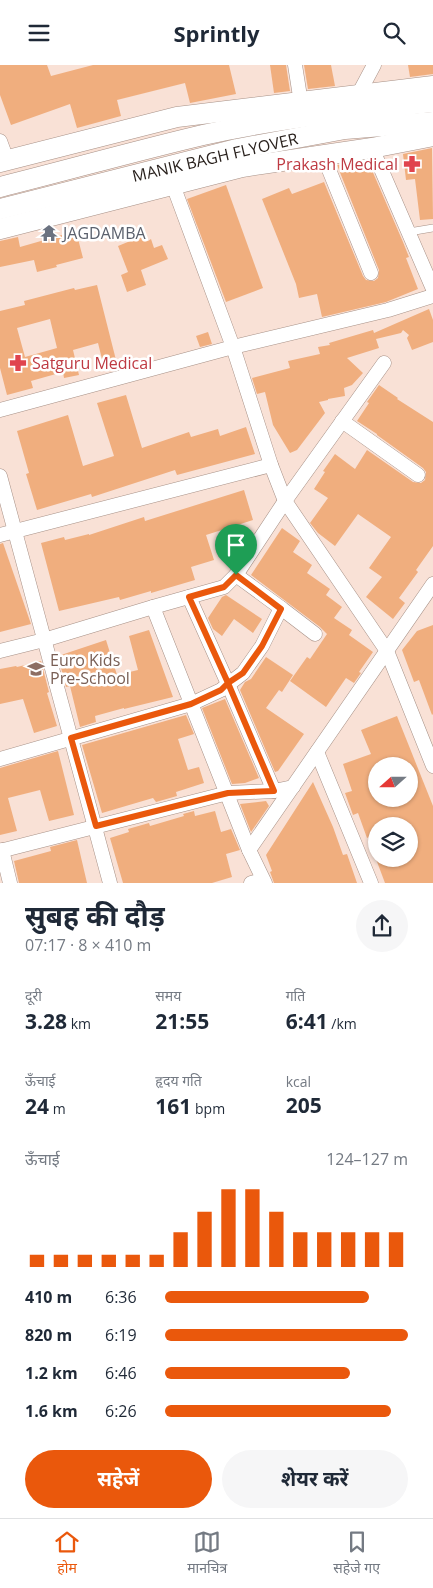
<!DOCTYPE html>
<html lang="hi">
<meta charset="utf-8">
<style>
body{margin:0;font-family:"Open Sans","Noto Sans Devanagari",sans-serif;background:#f6f6f7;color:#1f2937;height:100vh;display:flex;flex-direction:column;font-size:19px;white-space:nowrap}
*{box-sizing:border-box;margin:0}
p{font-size:16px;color:#747a83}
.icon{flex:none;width:28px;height:28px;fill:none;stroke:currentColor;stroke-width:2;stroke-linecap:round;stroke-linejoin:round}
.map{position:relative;height:818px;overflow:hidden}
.side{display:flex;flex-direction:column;background:#fff;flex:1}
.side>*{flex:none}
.needle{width:32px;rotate:249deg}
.buttons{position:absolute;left:368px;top:692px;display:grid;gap:10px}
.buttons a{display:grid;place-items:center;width:50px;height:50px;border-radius:50%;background:#fff;box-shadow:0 1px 4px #0004;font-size:25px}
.pin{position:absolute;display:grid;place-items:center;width:42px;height:42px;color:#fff;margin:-51px -21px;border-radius:50% 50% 50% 0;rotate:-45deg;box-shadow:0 0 5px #0007}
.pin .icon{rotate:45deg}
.round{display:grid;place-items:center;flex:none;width:52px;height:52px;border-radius:26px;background:#f6f6f7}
.head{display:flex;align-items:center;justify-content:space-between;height:85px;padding:0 25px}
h1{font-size:28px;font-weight:700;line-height:38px}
.stats{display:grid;grid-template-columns:repeat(3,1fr);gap:8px;height:85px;padding:5px 25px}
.stats div{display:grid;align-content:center}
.stats b{font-size:21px;font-weight:700}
.stats small{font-size:14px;font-weight:400}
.stats p{font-size:14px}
.chart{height:140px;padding:10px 25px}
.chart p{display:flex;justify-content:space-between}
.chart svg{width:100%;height:90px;margin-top:5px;stroke:#ea580c;stroke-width:6}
.action{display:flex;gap:10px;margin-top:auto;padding:10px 25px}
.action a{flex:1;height:58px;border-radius:30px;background:#ea580c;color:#fff;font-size:20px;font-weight:700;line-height:58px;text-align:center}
.action a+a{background:#f6f6f7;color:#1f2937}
ul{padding:0 25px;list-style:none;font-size:16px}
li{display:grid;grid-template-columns:80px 60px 1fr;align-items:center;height:38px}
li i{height:12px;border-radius:6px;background:#ea580c}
header{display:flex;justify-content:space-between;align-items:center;height:65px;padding:0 25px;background:#fff;font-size:22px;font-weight:700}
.tab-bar{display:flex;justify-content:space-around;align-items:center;height:70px;border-top:1px solid #e0e1e3;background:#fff;font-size:14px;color:#747a83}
.tab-bar a{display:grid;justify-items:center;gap:2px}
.tab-bar .selected{color:#ea580c}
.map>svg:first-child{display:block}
</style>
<header><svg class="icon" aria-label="menu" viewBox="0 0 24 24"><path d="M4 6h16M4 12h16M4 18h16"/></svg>Sprintly<svg class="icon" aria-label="search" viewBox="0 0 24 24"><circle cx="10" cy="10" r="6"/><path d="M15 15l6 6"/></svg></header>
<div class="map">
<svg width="433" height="818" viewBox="0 0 433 818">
<rect width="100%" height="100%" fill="#f9e1d6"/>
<g fill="#f0ae7e" fill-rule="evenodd">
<polygon points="0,0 47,0 51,11 93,0 229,0 236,29 190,38 185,18 117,35 121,51 77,63 70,39 11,60 0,30"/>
<polygon points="270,0 286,0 290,26 274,28"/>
<polygon points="304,0 331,0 335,21 308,24"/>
<polygon points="408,0 433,0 433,9 410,12"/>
<polygon points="432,83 433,154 420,155 415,114 406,115 403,89"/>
<polygon points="368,96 403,177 409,192 406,193 418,224 386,237 322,252 317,229 299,233 296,219 262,134 289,123 292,129 324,117 363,211 366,215 374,216 378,213 379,205 337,100"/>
<polygon points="226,120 263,223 226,237 187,134"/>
<polygon points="76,166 83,193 56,200 57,202 37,207 34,195 0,202 0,176 18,172 20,182"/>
<polygon points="145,170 148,176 151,174 154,183 162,180 168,194 141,205 146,220 127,227 121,210 128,207 118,181"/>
<path d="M97,220L116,295L103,298L98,278L73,285L79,310L64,313L63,307L31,316L33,323L7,330L0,303V246L25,240L24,236L74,223L75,225ZM50,254L57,283L25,292L17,263Z"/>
<polygon points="429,244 433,255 433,277 412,285 407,273 409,270 403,265 401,268 376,274 379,283 347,293 363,308 352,320 344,323 345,331 328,334 328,335 319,337 325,348 297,385 290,388 273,360 265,327 257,329 252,313 290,303 288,296 320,289 318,282 330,280 329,278 373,265 374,268"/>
<polygon points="208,267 212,279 200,282 196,271"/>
<polygon points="379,320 398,333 397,334 433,357 433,481 416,505 418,507 399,533 405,538 393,554 366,532 382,512 369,503 391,472 358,449 335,481 318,468 310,458 328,433 314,424 325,407 323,406 335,389 355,404 367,385 413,417 421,418 425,415 426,407 423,403 377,370 377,369 357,356 369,338 367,337"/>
<polygon points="126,330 142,383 189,367 191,372 218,364 220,371 246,362 255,389 177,410 175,405 92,432 91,429 37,445 26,409 29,408 17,366 68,350 83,401 114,391 97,338"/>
<polygon points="244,425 253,455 206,470 214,495 191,502 195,515 151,528 151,526 120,535 119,532 59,546 41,478 64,472 65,475 89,469 89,470 144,452 145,456"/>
<polygon points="282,463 300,476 293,487 312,500 307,508 330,524 326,530 342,542 334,553 352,565 349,570 373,587 359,607 361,608 354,618 346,613 326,642 290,616 307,592 310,594 327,569 320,562 251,510"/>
<polygon points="3,478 31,559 0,567 0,479"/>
<polygon points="226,530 262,554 253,568 234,554 222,571 213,564 208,553 222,532"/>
<polygon points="433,560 433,649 432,650 419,615 414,617 402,585 417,566"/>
<polygon points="149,565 173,632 124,644 124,643 95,651 96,657 80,662 70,621 66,622 58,591 106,575 117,610 138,605 129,571"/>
<polygon points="266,592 293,610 282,627 279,625 266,643 304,669 278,706 275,707 240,625 245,617 251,614"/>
<polygon points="41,596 49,627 47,628 57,661 34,668 23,634 0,639 0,604 16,601 17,602"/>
<polygon points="225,634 259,713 245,718 232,719 202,643"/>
<polygon points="186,650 194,669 178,674 188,705 199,702 204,718 176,727 177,731 156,737 153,733 102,748 82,680"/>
<path d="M397,651L433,741V818H385L376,794H409V761H376V769L367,773L358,748L353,750L345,728L352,726L343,699L371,689L361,665ZM376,701H409V734H376Z"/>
<polygon points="58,686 74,750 49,756 40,725 8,733 17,766 0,770 0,703"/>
<polygon points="313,717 333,762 343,790 347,789 357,818 274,818 270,807 272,806 266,790"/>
<polygon points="266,736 269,741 251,767 240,739"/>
<polygon points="194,746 195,751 215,746 221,767 231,764 240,785 226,789 232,812 212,818 123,818 110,773 129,767 128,764 149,758 150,761 184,751 183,749"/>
<polygon points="77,775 87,818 19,818 14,796 51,786 50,782"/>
</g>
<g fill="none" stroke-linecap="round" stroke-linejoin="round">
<g stroke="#a79187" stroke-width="8">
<polyline id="lane" points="409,167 433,163"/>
</g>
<g stroke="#a79187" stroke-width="15">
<g id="street">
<polyline points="295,0 301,38"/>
<polyline points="358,30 374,0"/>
<polyline points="0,76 7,95"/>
<polyline points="372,83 433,224"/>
<polyline points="323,90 371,208"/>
<polyline points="173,120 233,282 271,400 285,436 387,586 433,701"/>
<polyline points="0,345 233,282 388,245 433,231"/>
<polyline points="342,356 418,410"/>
<polyline points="0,411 110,818"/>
<polyline points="0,470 271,400"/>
<polyline points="189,532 228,619 274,726"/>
<polyline points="153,542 249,785 265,818"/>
<polyline points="281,543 315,569"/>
<polyline points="0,586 44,575 153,542 224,522 236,510 285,436 384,298"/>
<polyline points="317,687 371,818"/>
<polyline points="0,694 191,639 221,625 243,608 262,581 281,543 236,510"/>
<polyline points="2,785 10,818"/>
<polyline points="249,785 433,519"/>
<polyline points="0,786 228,728 274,726 293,722"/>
<polyline points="251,818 263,815"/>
</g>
</g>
<g stroke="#a79187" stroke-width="21">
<g id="secondary">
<polyline points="0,97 177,52 433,21"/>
<path d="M0,122C68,105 135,86 203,70C279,53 356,45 433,37"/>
<polyline points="0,144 237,84 345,64 433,57"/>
<polyline points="0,164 242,102 372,83 433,71"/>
</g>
</g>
<use href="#lane" stroke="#fff" stroke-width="7"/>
<use href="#street" stroke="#fff" stroke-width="14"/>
<use href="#secondary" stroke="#fff" stroke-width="20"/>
</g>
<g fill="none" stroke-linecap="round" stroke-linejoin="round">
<g stroke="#fff" stroke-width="10">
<polyline id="route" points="236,510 224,522 189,532 228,618 221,625 191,639 71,673 96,761 228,728 274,726 228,618 243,608 262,581 281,544 236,510"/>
</g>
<use href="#route" stroke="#ea580c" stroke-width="6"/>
</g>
<defs>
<g id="pharmacy-bare" transform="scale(1.35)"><path d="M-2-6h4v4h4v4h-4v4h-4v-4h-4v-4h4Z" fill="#e0444e" stroke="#fff" stroke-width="2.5" paint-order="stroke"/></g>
<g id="temple-bare" transform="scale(1.35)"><path d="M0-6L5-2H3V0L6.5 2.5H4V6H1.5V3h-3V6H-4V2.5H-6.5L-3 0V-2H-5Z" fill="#6b7280" stroke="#fff" stroke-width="2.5" paint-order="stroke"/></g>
<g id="school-bare" transform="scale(1.35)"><path d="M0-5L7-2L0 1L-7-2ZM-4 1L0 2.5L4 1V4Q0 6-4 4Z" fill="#8d6e63" stroke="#fff" stroke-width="2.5" paint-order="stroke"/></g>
</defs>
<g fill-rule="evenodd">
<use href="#pharmacy-bare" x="412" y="99"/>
<use href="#temple-bare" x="49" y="168"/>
<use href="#pharmacy-bare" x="18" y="298"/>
<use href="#school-bare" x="36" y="604"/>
</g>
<g text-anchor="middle" stroke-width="5" stroke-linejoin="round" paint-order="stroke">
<g font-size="16" fill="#271f1b" stroke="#fff">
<text transform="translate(215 92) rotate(-13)" y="6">MANIK BAGH FLYOVER</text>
</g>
<g font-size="16" fill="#be3a42" stroke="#fff" text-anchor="end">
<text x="398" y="105">Prakash Medical</text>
<text x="32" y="304" text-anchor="start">Satguru Medical</text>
</g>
<g font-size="16" fill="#5b616d" stroke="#fff" text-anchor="start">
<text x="63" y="174">JAGDAMBA</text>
</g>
<g font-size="16" fill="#785e54" stroke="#fff" text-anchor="start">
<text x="50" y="601">Euro Kids<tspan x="50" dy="18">Pre-School</tspan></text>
</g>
</g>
</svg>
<div class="buttons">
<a><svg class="needle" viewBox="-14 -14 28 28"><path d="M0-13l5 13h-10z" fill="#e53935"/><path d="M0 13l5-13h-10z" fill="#747a83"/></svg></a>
<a><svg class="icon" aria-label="layers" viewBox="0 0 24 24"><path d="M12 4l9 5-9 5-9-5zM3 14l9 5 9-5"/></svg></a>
</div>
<div class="pin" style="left:236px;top:510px;background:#1e9e55"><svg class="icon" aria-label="arrive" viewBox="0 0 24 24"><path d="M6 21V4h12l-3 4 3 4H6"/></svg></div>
</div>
<section class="side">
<div class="head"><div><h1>सुबह की दौड़</h1><p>07:17 · 8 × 410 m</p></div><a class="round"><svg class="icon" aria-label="share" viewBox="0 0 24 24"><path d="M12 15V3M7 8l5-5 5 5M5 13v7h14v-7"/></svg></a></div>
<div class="stats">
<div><p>दूरी</p><b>3.28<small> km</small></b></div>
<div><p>समय</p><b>21:55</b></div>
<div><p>गति</p><b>6:41<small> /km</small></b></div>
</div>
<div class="stats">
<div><p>ऊँचाई</p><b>24<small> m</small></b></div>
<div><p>हृदय गति</p><b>161<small> bpm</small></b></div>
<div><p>kcal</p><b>205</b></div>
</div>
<div class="chart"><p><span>ऊँचाई</span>124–127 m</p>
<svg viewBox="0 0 160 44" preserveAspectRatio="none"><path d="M5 44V38M15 44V38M25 44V38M35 44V38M45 44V38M55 44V38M65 44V27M75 44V17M85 44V6M95 44V6M105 44V17M115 44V27M125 44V27M135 44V27M145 44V27M155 44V27"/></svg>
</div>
<ul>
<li><b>410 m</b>6:36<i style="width:84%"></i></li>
<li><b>820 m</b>6:19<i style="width:100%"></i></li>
<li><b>1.2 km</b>6:46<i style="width:76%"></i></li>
<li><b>1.6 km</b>6:26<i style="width:93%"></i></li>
</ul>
<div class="action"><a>सहेजें</a><a>शेयर करें</a></div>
</section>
<nav class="tab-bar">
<a class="selected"><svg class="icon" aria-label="home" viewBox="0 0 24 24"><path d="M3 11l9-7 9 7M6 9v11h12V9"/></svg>होम</a>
<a><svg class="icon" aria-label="map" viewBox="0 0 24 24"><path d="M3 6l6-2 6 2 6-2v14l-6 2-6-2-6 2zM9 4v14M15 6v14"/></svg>मानचित्र</a>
<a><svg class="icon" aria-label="saved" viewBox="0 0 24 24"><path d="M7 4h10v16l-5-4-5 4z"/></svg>सहेजे गए</a>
</nav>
